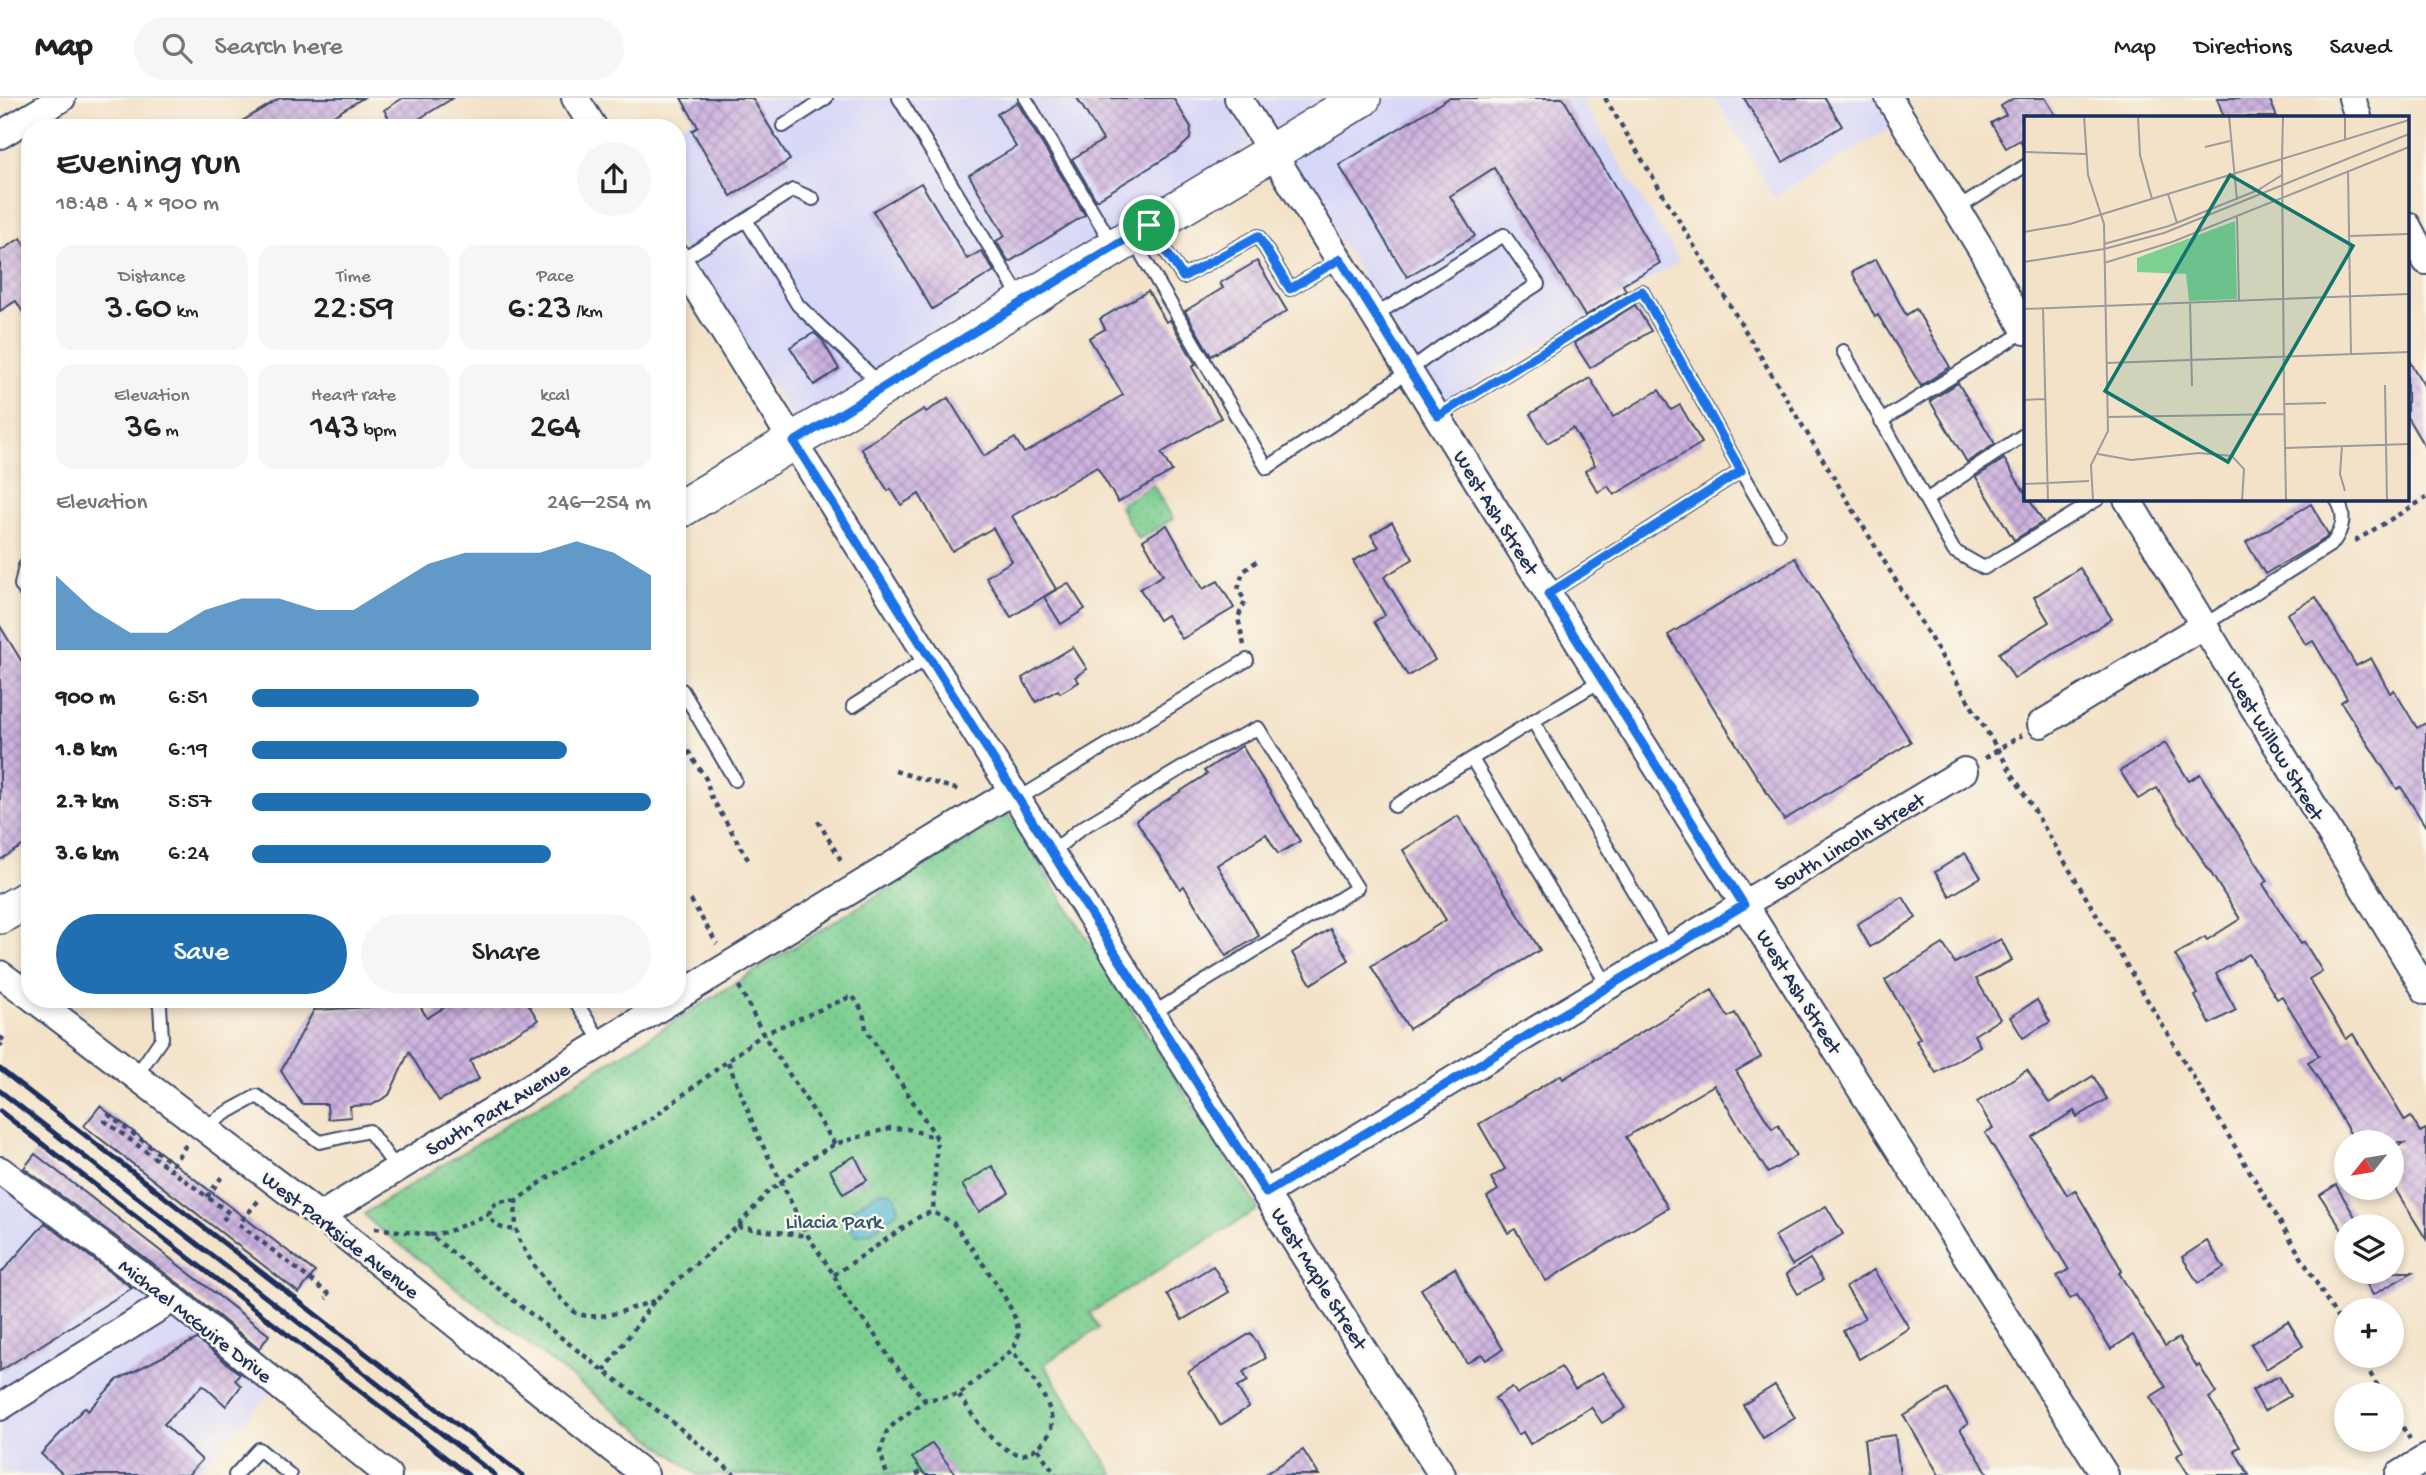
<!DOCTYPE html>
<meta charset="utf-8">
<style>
body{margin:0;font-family:"Gochi Hand",sans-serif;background:#f6f6f6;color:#222;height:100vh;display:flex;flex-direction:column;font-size:26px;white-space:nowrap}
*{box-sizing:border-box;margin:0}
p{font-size:23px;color:#767676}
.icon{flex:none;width:38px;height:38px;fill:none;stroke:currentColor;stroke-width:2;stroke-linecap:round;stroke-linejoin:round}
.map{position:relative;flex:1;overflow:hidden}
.drawer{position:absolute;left:21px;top:21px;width:665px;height:889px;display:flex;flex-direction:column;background:#fff;border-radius:28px;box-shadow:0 4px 10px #0003}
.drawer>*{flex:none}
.needle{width:46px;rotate:240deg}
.controls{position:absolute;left:2334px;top:1032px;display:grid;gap:14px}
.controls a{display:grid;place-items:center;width:70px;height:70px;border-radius:50%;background:#fff;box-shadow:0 4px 10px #0003;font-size:35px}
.pin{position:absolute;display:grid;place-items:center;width:60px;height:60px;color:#fff;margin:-30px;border:4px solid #fff;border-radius:50%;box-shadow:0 2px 7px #0007}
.round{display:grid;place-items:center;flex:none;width:74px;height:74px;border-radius:37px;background:#f6f6f6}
.headline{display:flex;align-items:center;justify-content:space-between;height:119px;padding:0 35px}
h1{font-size:38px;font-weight:600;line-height:52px}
.stats{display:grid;grid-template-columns:repeat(3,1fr);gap:10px;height:119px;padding:7px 35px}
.stats div{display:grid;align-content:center;border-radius:18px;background:#f6f6f6;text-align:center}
.stats b{font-size:35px;font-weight:600}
.stats small{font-size:19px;font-weight:400}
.stats p{font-size:19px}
.chart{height:196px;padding:14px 35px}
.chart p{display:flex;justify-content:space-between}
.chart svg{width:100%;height:126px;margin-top:7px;fill:#1f6fb2;opacity:.7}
.action{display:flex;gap:14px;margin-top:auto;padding:14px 35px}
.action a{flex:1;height:80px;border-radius:42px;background:#1f6fb2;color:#fff;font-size:28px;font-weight:600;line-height:80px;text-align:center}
.action a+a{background:#f6f6f6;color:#222}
ul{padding:0 35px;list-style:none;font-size:23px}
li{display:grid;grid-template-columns:112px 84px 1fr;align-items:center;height:52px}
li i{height:18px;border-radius:9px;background:#1f6fb2}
header{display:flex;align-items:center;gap:42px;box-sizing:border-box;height:98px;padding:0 35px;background:#fff;border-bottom:2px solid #e0e0e0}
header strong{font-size:33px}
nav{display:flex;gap:38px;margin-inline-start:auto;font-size:24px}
.search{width:490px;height:63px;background:#f6f6f6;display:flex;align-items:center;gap:18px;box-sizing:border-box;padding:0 24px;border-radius:38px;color:#767676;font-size:26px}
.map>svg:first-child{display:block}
</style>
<header>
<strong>Map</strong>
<div class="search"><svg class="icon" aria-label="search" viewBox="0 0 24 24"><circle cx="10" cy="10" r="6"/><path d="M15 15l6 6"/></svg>Search here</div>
<nav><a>Map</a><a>Directions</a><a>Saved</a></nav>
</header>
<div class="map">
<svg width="2426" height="1377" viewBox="0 0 2426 1377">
<defs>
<pattern id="park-dots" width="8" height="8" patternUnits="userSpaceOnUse" patternTransform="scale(1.75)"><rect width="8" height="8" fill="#7dcf92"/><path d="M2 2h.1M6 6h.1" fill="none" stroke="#6bb280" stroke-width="1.8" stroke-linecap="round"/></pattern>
<pattern id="building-cross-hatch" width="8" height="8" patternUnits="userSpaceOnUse" patternTransform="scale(1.75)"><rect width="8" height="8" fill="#ccb1de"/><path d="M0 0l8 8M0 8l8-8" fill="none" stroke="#a590b7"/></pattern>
</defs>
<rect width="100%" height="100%" fill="#fbf7ec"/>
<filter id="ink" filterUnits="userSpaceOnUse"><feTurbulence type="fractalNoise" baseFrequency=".0143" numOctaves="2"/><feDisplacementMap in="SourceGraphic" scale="14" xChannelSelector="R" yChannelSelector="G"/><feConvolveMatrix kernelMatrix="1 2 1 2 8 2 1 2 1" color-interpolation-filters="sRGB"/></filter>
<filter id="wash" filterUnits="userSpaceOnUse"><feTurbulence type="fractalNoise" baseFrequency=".00686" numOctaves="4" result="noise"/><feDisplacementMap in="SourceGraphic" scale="28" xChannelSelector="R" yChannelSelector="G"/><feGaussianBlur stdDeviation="1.57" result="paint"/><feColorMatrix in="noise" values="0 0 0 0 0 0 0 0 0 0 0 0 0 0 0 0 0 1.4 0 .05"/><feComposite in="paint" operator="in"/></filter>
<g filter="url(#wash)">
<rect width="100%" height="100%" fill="#f3e2c7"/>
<g fill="#d7d7f8">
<polygon points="723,0 1224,0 1252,46 798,328 677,140 677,30"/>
<polygon points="1252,0 1326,0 1272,33"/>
<polygon points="1383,0 1580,0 1680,163 1442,306 1288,58"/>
<polygon points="1715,0 1876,0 1893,28 1774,99"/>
<polygon points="0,1061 285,1279 195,1377 6,1377 0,1371"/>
</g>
<g fill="url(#park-dots)" stroke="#4c7f78" stroke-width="2">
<polygon points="1153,387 1173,421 1138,441 1119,407"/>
<polygon points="1008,716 1258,1111 1090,1215 1099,1230 1044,1266 1114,1377 698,1377 376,1128 364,1116"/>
</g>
<path fill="#53b9d1" stroke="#377498" stroke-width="2" d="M881,1093C893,1092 901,1102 897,1114L869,1135L856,1137L847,1128L846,1118L852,1111Z"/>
<g id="blocks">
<g fill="url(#building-cross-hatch)">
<polygon points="280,0 363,0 313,30 231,30"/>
<polygon points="403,0 453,0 404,30 395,30 384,12"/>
<polygon points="681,0 752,0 790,62 731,98 692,33 698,29"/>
<polygon points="1077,0 1173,0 1191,29 1190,41 1177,53 1096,102 1072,61 1103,42"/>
<polygon points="1449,0 1563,0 1660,165 1623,187 1626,193 1585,218 1494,70 1450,98 1475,138 1407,179 1339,67"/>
<polygon points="1744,0 1825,0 1842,28 1783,64"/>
<polygon points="2014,0 2045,0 2057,19 2025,19 2025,51 2020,42 2006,50 1991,25 2006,17 2001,8"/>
<polygon points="2217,0 2269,0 2277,19 2224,19"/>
<polygon points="1017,4 1085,117 1009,164 996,143 1005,138 969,77 1016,49 997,16"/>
<polygon points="921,85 967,161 981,153 994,173 932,211 873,113"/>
<polygon points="21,140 30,155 30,226 16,203 0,213 0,153"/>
<polygon points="1876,161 1906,217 1916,211 1950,269 1921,288 1878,217 1875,219 1852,174"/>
<polygon points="1257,163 1287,213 1211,258 1185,213 1223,190 1220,185"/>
<polygon points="1148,193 1166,224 1170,222 1196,267 1192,269 1221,320 1161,355 1172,373 1118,404 1097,369 1012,418 1056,491 1011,519 986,479 1012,463 993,430 952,453 919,396 901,407 891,391 888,393 861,350 924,311 926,314 948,300 984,358 1015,340 1024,355 1123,297 1089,240 1105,231 1100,221"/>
<polygon points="1635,207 1651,233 1590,270 1574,245"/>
<polygon points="814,235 822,242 839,271 814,287 790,249"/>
<polygon points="2407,259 2426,291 2426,351 2407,319"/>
<polygon points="1590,280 1613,319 1659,292 1671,312 1680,307 1702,345 1614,397 1608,388 1598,394 1585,373 1595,367 1573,330 1547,345 1530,316"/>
<polygon points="1958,285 1995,346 1967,364 1930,303"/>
<polygon points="2004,361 2025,395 2025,401 2029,401 2043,424 2014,442 1976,379"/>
<polygon points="2311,406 2328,436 2326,440 2265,476 2246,444"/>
<polygon points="1392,424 1413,461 1384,479 1435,562 1408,578 1374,524 1385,517 1353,463 1379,449 1371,437"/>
<polygon points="1167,427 1203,491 1218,483 1234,510 1182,541 1167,517 1159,522 1140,491 1163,477 1143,442"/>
<polygon points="1795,460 1911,644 1784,722 1668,537"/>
<polygon points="2080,470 2112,521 2014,580 1999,555 2049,524 2034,499"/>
<polygon points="1068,485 1085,511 1061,526 1044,499"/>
<polygon points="2316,499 2356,568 2371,560 2390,595 2394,592 2417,630 2426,625 2426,729 2401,689 2397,691 2341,604 2347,600 2313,543 2306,547 2287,516"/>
<polygon points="0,528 30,577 30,743 0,762"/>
<polygon points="1073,549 1087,571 1075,579 1079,584 1060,595 1058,592 1036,604 1022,580"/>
<polygon points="2165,645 2189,683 2200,676 2268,783 2263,786 2301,846 2304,844 2322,873 2309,881 2346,941 2353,936 2405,1023 2411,1019 2420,1034 2426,1031 2426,1141 2392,1086 2392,1052 2404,1045 2359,1045 2353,1036 2351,1037 2308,964 2319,958 2282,898 2277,901 2249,856 2216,876 2236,912 2210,926 2195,898 2198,896 2175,857 2205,839 2207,842 2240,821 2157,690 2138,701 2120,673"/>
<polygon points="1242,648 1300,743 1278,756 1266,736 1217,767 1259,838 1226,858 1184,788 1180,791 1136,722 1207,676 1204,673"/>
<polygon points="1458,718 1540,852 1409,931 1371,868 1446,822 1403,752"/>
<polygon points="1965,755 1981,779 1950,798 1935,774"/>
<polygon points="1903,799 1916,820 1870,849 1857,826"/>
<polygon points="1330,831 1349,862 1311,886 1292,855"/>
<polygon points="2001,841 2012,862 1976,881 2000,921 1974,937 1980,948 1936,975 1916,943 1920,940 1885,882 1943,846 1955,865"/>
<polygon points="1712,892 1728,919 1735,915 1761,959 1736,973 1772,1031 1778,1027 1796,1058 1768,1075 1714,987 1626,1039 1668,1110 1546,1183 1515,1131 1508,1135 1487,1099 1498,1092 1491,1080 1505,1071 1479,1026 1561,977 1563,981"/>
<polygon points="366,901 416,901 427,920 458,901 525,901 538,922 470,963 479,981 439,1003 409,954 389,997 372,1007 350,1008 351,1019 328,1021 327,1006 302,1006 281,973 314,912 370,909"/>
<polygon points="2037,902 2050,924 2023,940 2010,919"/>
<polygon points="2027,972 2049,1005 2093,978 2107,1001 2077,1019 2074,1013 2032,1039 2067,1097 2075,1092 2114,1158 2122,1173 2119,1175 2165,1248 2179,1240 2197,1269 2199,1267 2216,1295 2209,1300 2240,1349 2234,1352 2249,1377 2189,1377 2177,1358 2183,1353 2150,1299 2166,1289 2133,1237 2111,1251 2077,1197 2070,1201 2057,1178 2069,1172 1985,1035 1993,1030 1977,1004"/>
<polygon points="100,1008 315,1174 299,1195 84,1028"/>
<polygon points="35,1056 269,1237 259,1251 182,1188 24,1070"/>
<polygon points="855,1058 867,1082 843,1096 830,1072"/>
<polygon points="992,1068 1009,1095 979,1114 962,1087"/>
<polygon points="2336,1087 2361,1129 2347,1129 2347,1140 2320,1097"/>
<polygon points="1826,1108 1843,1136 1792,1167 1775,1138"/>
<polygon points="45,1125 132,1190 0,1273 0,1176"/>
<polygon points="2207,1143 2224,1170 2198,1185 2182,1159"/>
<polygon points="1810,1161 1823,1182 1798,1196 1786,1176"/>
<polygon points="1213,1168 1229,1194 1182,1222 1167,1196"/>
<polygon points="1455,1170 1466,1193 1503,1251 1486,1262 1482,1256 1467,1265 1421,1191"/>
<polygon points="1874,1172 1909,1230 1859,1261 1843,1233 1865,1220 1846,1189"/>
<polygon points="2360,1174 2413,1174 2373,1197"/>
<polygon points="2288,1223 2303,1248 2266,1271 2251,1246"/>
<polygon points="1251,1235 1266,1260 1243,1274 1248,1283 1237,1289 1249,1309 1220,1327 1188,1274"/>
<polygon points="197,1241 240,1276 235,1282 241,1288 226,1308 203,1287 164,1326 202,1362 188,1377 64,1377 41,1356 85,1309 88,1313 117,1282"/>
<polygon points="1561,1269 1575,1291 1603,1274 1626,1310 1602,1325 1591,1309 1530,1346 1523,1334 1518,1337 1495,1300 1512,1289 1517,1296"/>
<polygon points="2279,1278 2290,1298 2264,1313 2252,1292"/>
<polygon points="1775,1287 1795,1320 1763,1340 1743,1307"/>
<polygon points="1947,1291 1968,1326 1960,1331 1989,1377 1939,1377 1904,1318"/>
<polygon points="1895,1337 1900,1377 1868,1377 1864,1341"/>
<polygon points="932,1345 956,1377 926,1377 922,1373 912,1360"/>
<polygon points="1303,1352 1319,1377 1264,1377"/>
</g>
</g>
</g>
<g filter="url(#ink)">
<use href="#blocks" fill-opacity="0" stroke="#3b4a6e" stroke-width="2"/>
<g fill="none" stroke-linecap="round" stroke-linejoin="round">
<g stroke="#3b4a6e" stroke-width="16">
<g id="lane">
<polyline points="899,0 1021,201"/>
<polyline points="1025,0 1113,147"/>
<polyline points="783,28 826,0"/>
<polyline points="1957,111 2025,68"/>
<polyline points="746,122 793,92 813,101"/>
<polyline points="1151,131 1183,179 1258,138 1290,191 1340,161"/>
<polyline points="1132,140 1267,370 1374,298 1441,249 1538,186 1504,137 1374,218"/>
<polyline points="680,163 746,122 798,207 881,287"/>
<polyline points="1843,253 1954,453 1984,470 2098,401"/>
<polyline points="1438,318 1642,193 1741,373"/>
<polyline points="1881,323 2025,233"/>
<polyline points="1926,402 2025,336"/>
<polyline points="30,465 25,468 21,487 30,502"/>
<polyline points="1548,496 1741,373 1778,436"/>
<path d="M2204,527L2332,446C2343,431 2347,417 2336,401"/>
<polyline points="682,592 735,682"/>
<polyline points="853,608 929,559"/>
<polyline points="1533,623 1602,582"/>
<polyline points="1472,661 1608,888"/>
<polyline points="1018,701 1247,562"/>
<polyline points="1395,708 1533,623 1668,852"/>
<polyline points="1052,754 1080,731 1212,652 1258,630 1357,790 1153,915"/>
<polyline points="574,901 602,945"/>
<polyline points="136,978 162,940 160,908 156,901"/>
<polyline points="204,1030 226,1015 257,998 320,1044 369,1033 397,1071"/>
<polyline points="235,1377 259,1351 290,1377"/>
</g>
</g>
<g stroke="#3b4a6e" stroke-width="30">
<g id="street">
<polyline points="575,0 594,30"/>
<polyline points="1238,0 1602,582 2105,1377"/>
<polyline points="1889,0 1983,154 2025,233"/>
<polyline points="2352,0 2358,19"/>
<polyline points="0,37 62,0"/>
<polyline points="2407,127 2426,163"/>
<polyline points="677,159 1442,1377"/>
<polyline points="2127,401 2426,893"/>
<polyline points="2041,626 2204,527"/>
<polyline points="0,876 30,898"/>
<polyline points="677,899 1013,693"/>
<polyline points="34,901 320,1118 645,1377"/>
<polyline points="0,1072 173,1201 388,1377"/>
<polyline points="1266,1095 1964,673"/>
<polyline points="320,1118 674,901"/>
<polyline points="0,1309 173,1201"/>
<polyline points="2399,1377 2426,1360"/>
</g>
</g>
<g stroke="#3b4a6e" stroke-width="40">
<g id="secondary">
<polyline points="677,413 1362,0"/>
<polyline points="0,817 30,800"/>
</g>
</g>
<g stroke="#3b4a6e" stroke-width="4.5" stroke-dasharray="5 5" stroke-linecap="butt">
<polyline points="1605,0 1998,652 2347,1236"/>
<polyline points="2355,443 2426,400"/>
<polyline points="1244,547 1238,520 1245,503 1238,491 1243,474 1258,462"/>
<polyline points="677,636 706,681 711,698 750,765"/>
<polyline points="1985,660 2022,637"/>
<polyline points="895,673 959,692"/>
<polyline points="818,723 842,764"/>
<polyline points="691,802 717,846"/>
<polyline points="739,888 763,936 835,1046"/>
<polyline points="0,939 5,943 0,948"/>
<polyline points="728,964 758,1038 808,1138 834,1177 840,1191 851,1208 871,1231 891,1262 925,1302"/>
<polyline points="186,1047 173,1066 109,1017 105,1023 229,1115 223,1122"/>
<polyline points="207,1099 224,1076"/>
<polyline points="258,1103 239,1126 330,1197 326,1201"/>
<path d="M516,1103C506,1101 499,1104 490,1109C487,1126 502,1133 517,1131"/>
<polyline points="738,1129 808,1138"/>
<polyline points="375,1130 430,1137 604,1273 669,1321 735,1377"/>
<polyline points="430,1137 447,1134 489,1116"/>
<path d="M834,1177L922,1117L933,1114L953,1125L960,1134C976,1157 1015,1206 1018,1232C1019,1240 1016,1246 1012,1252L959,1297L925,1302L895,1325L887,1333L880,1354L887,1377"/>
<path d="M654,1203C630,1210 600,1225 576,1215C557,1199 529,1164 519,1141C515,1129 515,1116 516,1103L547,1080L654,1019L763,936L852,898C861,907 865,919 866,932L937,1040L933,1114"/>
<polyline points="2360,1258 2383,1297"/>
<polyline points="604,1273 654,1203 737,1129 767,1095 810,1061 835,1046 890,1030 908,1031 937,1040"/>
<path d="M959,1297C976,1321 992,1352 1023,1357C1082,1332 1035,1287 1012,1252"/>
<polyline points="2392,1312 2410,1341"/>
<polyline points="1038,1351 1056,1377"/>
<polyline points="916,1377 922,1373"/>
</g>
<use href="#lane" stroke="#fff" stroke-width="12"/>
<use href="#street" stroke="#fff" stroke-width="26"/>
<use href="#secondary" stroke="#fff" stroke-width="37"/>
<g stroke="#1b2f5e" stroke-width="5">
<polyline points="0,971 522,1377"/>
<polyline points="0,993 495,1377"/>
<polyline points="0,1013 468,1377"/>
</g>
</g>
</g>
<g fill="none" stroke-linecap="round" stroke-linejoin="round" filter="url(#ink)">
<g stroke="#fff" stroke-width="14">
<polygon id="route" points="1149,127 1183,179 1258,138 1290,191 1340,161 1438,318 1642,193 1741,373 1548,496 1744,807 1266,1095 794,344"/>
</g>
<use href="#route" stroke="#1a73e8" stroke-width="9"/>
</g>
<g text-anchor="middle" stroke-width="5" stroke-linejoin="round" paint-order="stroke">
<g font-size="21" fill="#1b2f5e" stroke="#fbf7ec">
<text transform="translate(1497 414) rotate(58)" y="7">West Ash Street</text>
<text transform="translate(2276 647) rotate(59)" y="7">West Willow Street</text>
<text transform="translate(1849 743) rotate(-31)" y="7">South Lincoln Street</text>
<text transform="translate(1800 893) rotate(58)" y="7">West Ash Street</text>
<text transform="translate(497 1010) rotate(-31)" y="7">South Park Avenue</text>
<text transform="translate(341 1136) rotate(38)" y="7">West Parkside Avenue</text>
<text transform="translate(1320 1180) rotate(58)" y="7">West Maple Street</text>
<text transform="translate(196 1222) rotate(38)" y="7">Michael McGuire Drive</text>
</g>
<g font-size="21" fill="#34576b" stroke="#fbf7ec">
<text x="834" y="1130">Lilacia Park</text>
</g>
</g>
<g transform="translate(2024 18)">
<rect width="385" height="385" fill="#f3e2c7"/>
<path d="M211,105L213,183L165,185L162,158L113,156V142Z" fill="#7dcf92"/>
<path fill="none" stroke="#9d9a9d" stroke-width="2" d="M60,0L64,59L80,108L84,315L67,349L69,385M114,0L116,39L128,83M205,0L213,84M321,24V0M181,31L206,25M0,36L62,38M258,43L259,0M258,43L260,279M324,55L327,238M144,78L153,107M213,101L215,185M0,116L46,108L385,4M325,120L385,118M80,128L145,110L234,74L258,59M0,146L80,133L140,117L385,18M80,147L148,126L385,31M166,187L168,270M19,192L24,385M0,193L385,178M82,247L385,236M361,269L363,385M260,276L262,385M0,284L21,283M261,288L302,287M84,301L260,298M318,330L316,358L321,375M261,332L385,328M74,338L107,344L175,337L208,340L220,353L218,385M0,368L65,365"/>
<path fill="#0f766e" fill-opacity="0.15" stroke="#0f766e" stroke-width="3.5" d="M206,59L329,130L204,346L81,275Z"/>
<rect width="385" height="385" fill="none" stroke="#1b2f5e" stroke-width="3.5"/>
</g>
</svg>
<div class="controls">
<a><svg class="needle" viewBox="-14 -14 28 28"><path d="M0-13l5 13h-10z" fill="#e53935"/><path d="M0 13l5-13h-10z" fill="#767676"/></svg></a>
<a><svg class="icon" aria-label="layers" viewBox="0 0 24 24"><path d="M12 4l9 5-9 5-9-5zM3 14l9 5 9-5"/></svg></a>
<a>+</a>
<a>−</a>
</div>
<div class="pin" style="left:1149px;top:127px;background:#1e9e55"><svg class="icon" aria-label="arrive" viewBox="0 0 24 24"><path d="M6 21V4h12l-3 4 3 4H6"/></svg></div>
<section class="drawer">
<div class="headline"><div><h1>Evening run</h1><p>18:48 · 4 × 900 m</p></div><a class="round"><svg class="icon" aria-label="share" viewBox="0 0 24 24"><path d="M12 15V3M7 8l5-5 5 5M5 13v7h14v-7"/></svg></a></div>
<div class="stats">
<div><p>Distance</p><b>3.60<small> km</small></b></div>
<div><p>Time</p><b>22:59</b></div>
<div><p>Pace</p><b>6:23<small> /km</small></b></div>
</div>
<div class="stats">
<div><p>Elevation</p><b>36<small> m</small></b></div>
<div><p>Heart rate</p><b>143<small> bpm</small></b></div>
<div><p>kcal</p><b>264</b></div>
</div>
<div class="chart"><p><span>Elevation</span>246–254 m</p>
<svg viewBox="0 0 160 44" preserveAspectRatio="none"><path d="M0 44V18L10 30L20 38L30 38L40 30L50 26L60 26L70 30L80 30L90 22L100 14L110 10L120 10L130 10L140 6L150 10L160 18V44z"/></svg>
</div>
<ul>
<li><b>900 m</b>6:51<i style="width:57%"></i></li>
<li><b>1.8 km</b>6:19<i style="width:79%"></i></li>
<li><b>2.7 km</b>5:57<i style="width:100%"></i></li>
<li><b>3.6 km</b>6:24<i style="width:75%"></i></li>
</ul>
<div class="action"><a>Save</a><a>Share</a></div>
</section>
</div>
